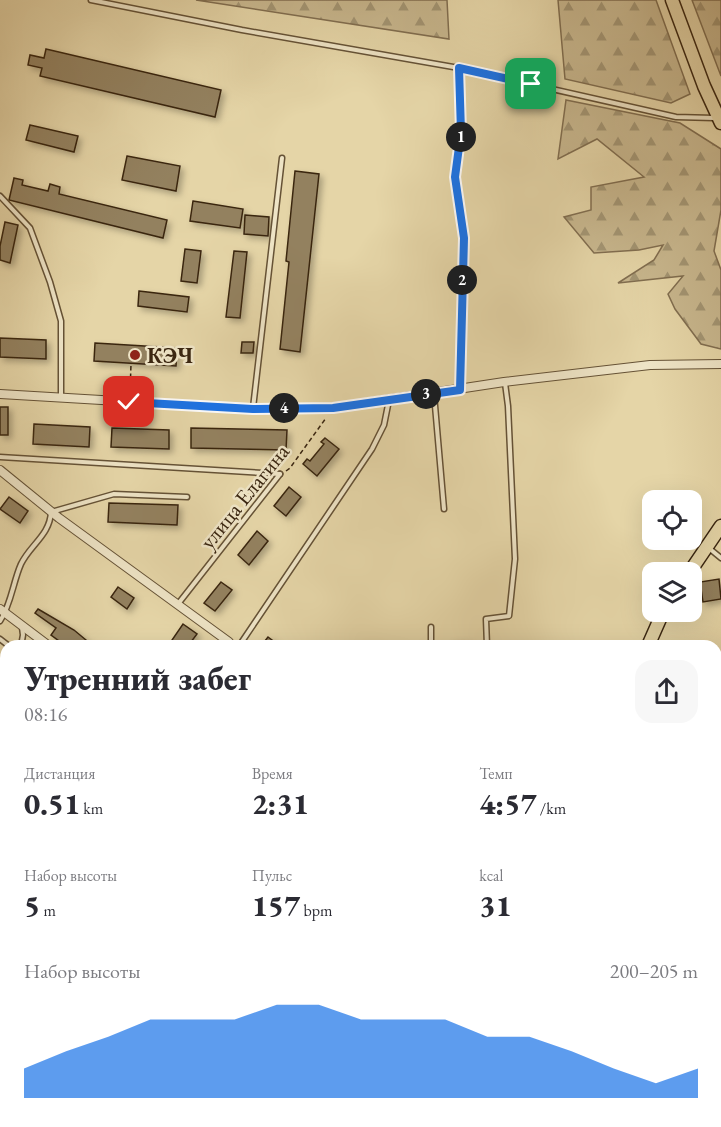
<!DOCTYPE html>
<html lang="ru">
<meta charset="utf-8">
<style>
body{margin:0;font-family:"EB Garamond",serif;background:#f7f7f7;color:#2b2b33;height:100vh;display:flex;flex-direction:column;font-size:22px;white-space:nowrap}
*{box-sizing:border-box;margin:0}
p{font-size:20px;color:#7c7c81}
.icon{flex:none;width:33px;height:33px;fill:none;stroke:currentColor;stroke-width:2;stroke-linecap:round;stroke-linejoin:round}
.map{position:relative;flex:1;overflow:hidden}
.side{position:absolute;left:0px;top:640px;width:722px;height:488px;display:flex;flex-direction:column;background:#fff;border-radius:18px 18px 0 0;box-shadow:0 6px 24px #0002}
.side>*{flex:none}
.buttons{position:absolute;left:642px;top:490px;display:grid;gap:12px}
.buttons a{display:grid;place-items:center;width:60px;height:60px;border-radius:12px;background:#fff;box-shadow:0 6px 24px #0002;font-size:30px}
.pin{position:absolute;display:grid;place-items:center;width:51px;height:51px;color:#fff;margin:-26px;border-radius:12px;box-shadow:0 3px 9px #0006}
.km{position:absolute;width:30px;height:30px;margin:-15px;border-radius:50%;background:#222;color:#fff;font-size:16px;line-height:30px;text-align:center}
.round{display:grid;place-items:center;flex:none;width:63px;height:63px;border-radius:18px;background:#f7f7f7}
.overview{display:flex;align-items:center;justify-content:space-between;height:102px;padding:0 24px}
h1{font-size:33px;font-weight:800;line-height:45px}
.metrics{display:grid;grid-template-columns:repeat(3,1fr);gap:9px;height:102px;padding:6px 24px}
.metrics div{display:grid;align-content:center}
.metrics b{font-size:30px;font-weight:800}
.metrics small{font-size:16px;font-weight:400}
.metrics p{font-size:16px}
.chart{height:168px;padding:12px 24px}
.chart p{display:flex;justify-content:space-between}
.chart svg{width:100%;height:108px;margin-top:6px;fill:#1a73e8;opacity:.7}
.map>svg:first-child{display:block}
</style>
<div class="map">
<svg width="721" height="1127" viewBox="0 0 721 1127">
<defs>
<pattern id="forest-firs" width="22" height="20" patternUnits="userSpaceOnUse" patternTransform="scale(1.5)"><rect width="22" height="20" fill="#c8b78e"/><path d="M5 1l3.5 6h-7zM16 11l3.5 6h-7z" fill="#a39573"/></pattern>
<filter id="shadow"><feDropShadow dx="3.5" dy="3.5" stdDeviation="3" flood-color="#0004"/></filter>
</defs>
<rect width="100%" height="100%" fill="#e5d5a7"/>
<filter id="stains"><feTurbulence type="fractalNoise" baseFrequency=".00333" numOctaves="4"/><feColorMatrix values="0 0 0 0 .2 0 0 0 0 .09 0 0 0 0 .02 0 0 0 .5 -.17"/></filter>
<radialGradient id="worn" r=".72"><stop offset=".6" stop-color="#630" stop-opacity="0"/><stop offset="1" stop-color="#630" stop-opacity=".3"/></radialGradient>
<g fill="url(#forest-firs)" stroke="#816e50" stroke-width="1.5">
<polygon points="196,0 447,0 449,39"/>
<polygon points="558,0 656,0 690,94 671,103 565,79"/>
<polygon points="692,0 721,0 721,76"/>
<polygon points="566,100 680,123 721,149 721,210 714,251 721,270 721,349 701,344 675,309 668,294 683,276 618,283 654,260 663,245 639,250 594,253 564,217 591,210 591,187 644,177 597,139 558,159"/>
<polygon points="6,780 6,1122 278,1122 271,1127 0,1127 0,786"/>
</g>
<polygon fill="#c8b78e" stroke="#816e50" stroke-width="1.5" points="721,1062 721,1127 653,1127 653,1122 716,1122 716,1064"/>
<g fill="#93815f" stroke="#3a2611" stroke-width="1.5" filter="url(#shadow)">
<polygon points="46,49 221,90 215,117 40,76 42,68 28,65 30,55 44,58"/>
<polygon points="30,125 78,136 74,152 26,140"/>
<polygon points="127,156 180,166 176,191 122,180"/>
<polygon points="295,171 319,174 300,352 280,349 289,262 286,261"/>
<polygon points="14,178 23,180 22,185 48,191 50,184 60,187 59,194 167,220 163,238 9,200"/>
<polygon points="193,201 243,209 240,228 190,221"/>
<polygon points="245,215 269,217 268,236 244,234"/>
<polygon points="5,222 18,225 10,263 0,260 0,246"/>
<polygon points="185,249 201,251 197,283 181,281"/>
<polygon points="234,251 247,252 240,318 226,317"/>
<polygon points="139,291 189,297 187,312 138,306"/>
<polygon points="0,338 46,340 46,359 0,357"/>
<polygon points="242,342 254,342 253,353 241,353"/>
<polygon points="95,343 177,348 176,366 94,361"/>
<rect x="0" y="407" width="8" height="28"/>
<polygon points="34,424 90,427 89,447 33,444"/>
<polygon points="112,428 169,430 169,449 111,447"/>
<polygon points="191,428 287,430 286,450 191,448"/>
<polygon points="325,438 339,449 317,476 303,464 307,459 310,461 324,444 321,442"/>
<polygon points="289,487 301,497 286,516 274,506"/>
<polygon points="9,497 28,511 20,523 0,509"/>
<polygon points="109,503 178,505 177,525 108,522"/>
<polygon points="257,531 268,541 249,565 238,555"/>
<polygon points="719,579 721,599 703,602 700,582"/>
<polygon points="221,582 232,590 215,611 204,603"/>
<polygon points="118,587 134,598 127,609 111,597"/>
<polygon points="38,609 74,630 92,645 66,646 51,635 56,628 35,613"/>
<polygon points="183,624 197,634 188,646 180,646 172,640"/>
<polygon points="268,637 280,646 261,646"/>
<rect x="451" y="641" width="17" height="5"/>
<polygon points="386,1122 411,1122 411,1125 387,1127"/>
</g>
<g fill="none" stroke-linecap="round" stroke-linejoin="round">
<g stroke="#655236" stroke-width="7">
<g id="lane">
<polyline points="91,0 242,30 459,68 676,117 714,118"/>
<polyline points="0,196 30,228 50,282 61,321 61,397"/>
<polyline points="434,394 444,509"/>
<polyline points="253,408 282,158"/>
<polyline points="0,457 280,474"/>
<polyline points="710,549 721,558"/>
<polyline points="178,604 280,474"/>
<path d="M0,621C11,605 13,582 21,564C30,545 50,535 51,512L114,494L187,497"/>
<polyline points="431,627 431,646"/>
<polyline points="0,639 9,646"/>
<polyline points="21,646 23,635 22,627"/>
<polyline points="239,646 372,449 384,425 389,400"/>
<polyline points="487,646 486,619 509,616 515,559 508,406 505,383"/>
<polyline points="0,675 6,671"/>
<polyline points="0,743 6,743"/>
<polyline points="716,749 721,740"/>
<polyline points="720,873 721,871"/>
<polyline points="716,1116 721,1118"/>
</g>
</g>
<g stroke="#655236" stroke-width="10">
<g id="street">
<polyline points="0,394 253,409 333,408 504,382 650,365 721,364"/>
<polyline points="0,470 59,518 229,642 225,646"/>
<polyline points="0,609 49,646"/>
<polyline points="716,770 721,773"/>
<polyline points="716,971 721,969"/>
<polyline points="326,1127 332,1122"/>
</g>
</g>
<g stroke="#3a2611" stroke-width="15">
<g id="primary">
<polyline points="672,0 704,86 721,123"/>
<polyline points="689,573 721,526"/>
<polyline points="648,646 663,612"/>
<polyline points="628,1122 628,1127"/>
</g>
</g>
<g stroke="#3a2611" stroke-width="1.5" stroke-dasharray="4.5 3" stroke-linecap="butt">
<polyline points="459,77 461,132 455,177 464,238 460,380"/>
<polyline points="130,393 131,364"/>
<polyline points="286,471 290,468 326,418"/>
<polyline points="0,772 6,773"/>
<polyline points="0,849 6,852"/>
<polyline points="0,927 6,915"/>
<polyline points="348,1122 352,1127"/>
<polyline points="376,1122 377,1127"/>
</g>
<use href="#lane" stroke="#eee4c6" stroke-width="4"/>
<use href="#street" stroke="#eee4c6" stroke-width="8"/>
<use href="#primary" stroke="#e5d5a7" stroke-width="12"/>
</g>
<g fill="none" stroke-linecap="round" stroke-linejoin="round">
<g stroke="#fff" stroke-width="12">
<polyline id="route" points="129,402 253,409 333,408 460,390 464,238 455,177 461,132 459,68 531,84"/>
</g>
<use href="#route" stroke="#1a73e8" stroke-width="8"/>
</g>
<circle fill="#8f2418" stroke="#eee4c6" stroke-width="2" cx="135" cy="355" r="6"/>
<g text-anchor="middle" stroke-width="5" stroke-linejoin="round" paint-order="stroke">
<g font-size="22" font-weight="bold" fill="#3a2611" stroke="#eee4c6" text-anchor="start">
<text x="147" y="363">КЭЧ</text>
</g>
<g font-size="22" fill="#3a2611" stroke="#eee4c6">
<text transform="translate(244 496) rotate(-51)" y="8">улица Елагина</text>
</g>
</g>
<rect width="100%" height="100%" filter="url(#stains)"/>
<rect width="100%" height="100%" fill="url(#worn)"/>
</svg>
<div class="buttons">
<a><svg class="icon" aria-label="locate" viewBox="0 0 24 24"><circle cx="12" cy="12" r="6"/><path d="M12 2v4M12 18v4M2 12h4M18 12h4"/></svg></a>
<a><svg class="icon" aria-label="layers" viewBox="0 0 24 24"><path d="M12 4l9 5-9 5-9-5zM3 14l9 5 9-5"/></svg></a>
</div>
<div class="pin" style="left:531px;top:84px;background:#1e9e55"><svg class="icon" aria-label="arrive" viewBox="0 0 24 24"><path d="M6 21V4h12l-3 4 3 4H6"/></svg></div>
<div class="pin" style="left:129px;top:402px;background:#d93025"><svg class="icon" aria-label="check" viewBox="0 0 24 24"><path d="M5 12l5 5 9-10"/></svg></div>
<b class="km" style="left:461px;top:137px">1</b>
<b class="km" style="left:462px;top:280px">2</b>
<b class="km" style="left:426px;top:394px">3</b>
<b class="km" style="left:284px;top:408px">4</b>
<section class="side">
<div class="overview"><div><h1>Утренний забег</h1><p>08:16</p></div><a class="round"><svg class="icon" aria-label="share" viewBox="0 0 24 24"><path d="M12 15V3M7 8l5-5 5 5M5 13v7h14v-7"/></svg></a></div>
<div class="metrics">
<div><p>Дистанция</p><b>0.51<small> km</small></b></div>
<div><p>Время</p><b>2:31</b></div>
<div><p>Темп</p><b>4:57<small> /km</small></b></div>
</div>
<div class="metrics">
<div><p>Набор высоты</p><b>5<small> m</small></b></div>
<div><p>Пульс</p><b>157<small> bpm</small></b></div>
<div><p>kcal</p><b>31</b></div>
</div>
<div class="chart"><p><span>Набор высоты</span>200–205 m</p>
<svg viewBox="0 0 160 44" preserveAspectRatio="none"><path d="M0 44V32L10 25L20 19L30 12L40 12L50 12L60 6L70 6L80 12L90 12L100 12L110 19L120 19L130 25L140 32L150 38L160 32V44z"/></svg>
</div>
</section>
</div>
